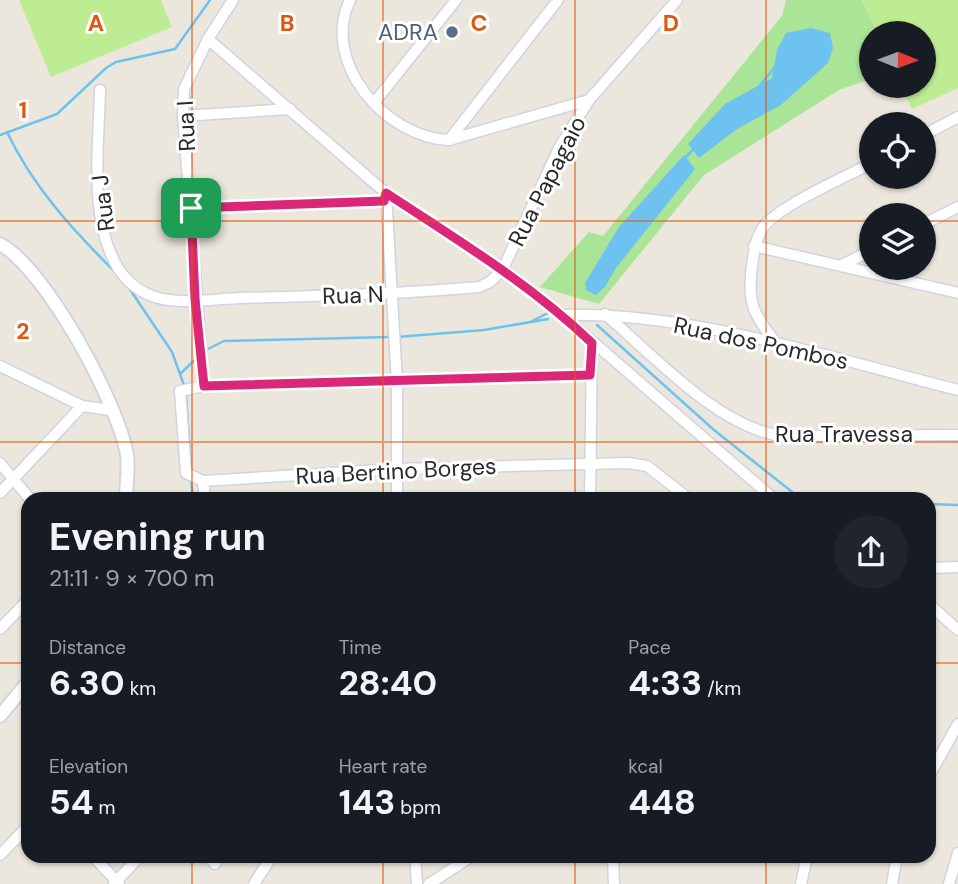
<!DOCTYPE html>
<meta charset="utf-8">
<style>
body{margin:0;font-family:"DM Sans",sans-serif;background:#20242c;color:#f1f3f6;height:100vh;display:flex;flex-direction:column;font-size:26px;white-space:nowrap}
*{box-sizing:border-box;margin:0}
p{font-size:23px;color:#9ea1a6}
.icon{flex:none;width:38px;height:38px;fill:none;stroke:currentColor;stroke-width:2;stroke-linecap:round;stroke-linejoin:round}
.map{position:relative;flex:1;overflow:hidden}
.sheet{position:absolute;left:21px;top:492px;width:915px;height:371px;display:flex;flex-direction:column;background:#171b24;border-radius:21px;box-shadow:0 2px 5px #0004}
.sheet>*{flex:none}
.needle{width:46px;rotate:91deg}
.controls{position:absolute;left:859px;top:21px;display:grid;gap:14px}
.controls a{display:grid;place-items:center;width:77px;height:77px;border-radius:50%;background:#171b24;box-shadow:0 2px 5px #0004;font-size:35px}
.pin{position:absolute;display:grid;place-items:center;width:60px;height:60px;color:#fff;margin:-30px;border-radius:14px;box-shadow:0 4px 10px #0006}
.round{display:grid;place-items:center;flex:none;width:74px;height:74px;border-radius:37px;background:#20242c}
.head{display:flex;align-items:center;justify-content:space-between;height:119px;padding:0 28px}
h1{font-size:38px;font-weight:700;line-height:52px}
.figures{display:grid;grid-template-columns:repeat(3,1fr);gap:10px;height:119px;padding:7px 28px}
.figures div{display:grid;align-content:center}
.figures b{font-size:35px;font-weight:700}
.figures small{font-size:19px;font-weight:400}
.figures p{font-size:19px}
.map>svg:first-child{display:block}
</style>
<div class="map">
<svg width="958" height="884" viewBox="0 0 958 884">
<rect width="100%" height="100%" fill="#ece7dc"/>
<polygon fill="#aae497" points="786,0 862,0 877,33 872,33 871,79 839,90 704,175 599,304 540,287 589,232 603,236 782,16"/>
<g fill="#beec93">
<polygon points="19,0 161,0 172,27 51,77"/>
<polygon points="862,0 958,0 958,88 912,109 901,86 924,86 924,33 877,33"/>
</g>
<g fill="#6dc2f0">
<polygon points="811,28 830,33 833,48 828,63 781,105 737,129 699,158 688,144 725,104 772,78 777,50 786,33"/>
<polygon points="684,155 695,169 616,268 605,287 596,295 586,290 585,283 619,227"/>
</g>
<g fill="none" stroke-linecap="round" stroke-linejoin="round">
<g stroke="#6dc2f0" stroke-width="2.5">
<polyline points="760,85 776,66"/>
<path d="M7,132C33,187 72,229 115,272"/>
<polyline points="0,135 57,114 106,68 116,62 175,49 210,0"/>
<polyline points="685,158 695,148"/>
<polyline points="127,285 172,352 185,388"/>
<polyline points="532,321 548,313"/>
<polyline points="597,325 714,430 801,499"/>
<polyline points="397,337 484,330 548,319"/>
<polyline points="204,351 224,341 390,337"/>
<polyline points="181,373 199,356"/>
<polyline points="186,394 191,471"/>
<polyline points="191,478 193,499"/>
<polyline points="929,504 958,505"/>
</g>
<g stroke="#d1d3e3" stroke-width="13">
<g id="minor">
<path d="M350,0C320,62 386,138 449,140L589,100"/>
<polyline points="208,39 386,193 503,269 562,315 774,499"/>
<path d="M100,90C99,145 88,218 118,268C127,282 140,292 155,297C179,305 214,299 240,298C320,296 399,294 479,287L490,282L503,269L559,148L589,100L677,0"/>
<polyline points="374,103 456,0"/>
<polyline points="183,116 290,109"/>
<polyline points="924,135 958,117"/>
<polyline points="449,140 558,0"/>
<polyline points="386,193 397,382 397,499"/>
<polyline points="191,208 384,201"/>
<polyline points="924,224 958,207"/>
<polyline points="754,246 958,293"/>
<polyline points="842,265 872,250"/>
<path d="M605,314C654,356 716,425 780,436L958,435"/>
<path d="M562,315C693,312 831,358 958,390"/>
<path d="M776,343C753,314 747,303 752,265C754,253 755,240 762,229C776,207 845,177 872,163"/>
<polyline points="0,366 82,406 111,410"/>
<polyline points="590,375 204,386 180,391 186,473 203,481 397,469 628,463 647,466 689,499"/>
<polyline points="204,386 183,116 184,89 208,39 233,0"/>
<polyline points="0,463 30,499"/>
<polyline points="203,481 205,499"/>
<polyline points="0,493 82,406"/>
<polyline points="590,499 592,343"/>
<polyline points="929,568 958,567"/>
<polyline points="929,604 958,630"/>
<polyline points="0,629 28,600"/>
<polyline points="929,776 958,724"/>
<polyline points="0,855 28,826"/>
<polyline points="93,856 119,884"/>
<polyline points="209,856 215,864"/>
<polyline points="415,856 417,884"/>
<polyline points="613,856 614,884"/>
<polyline points="114,884 140,856"/>
<polyline points="254,884 272,856"/>
<polyline points="429,884 472,856"/>
<polyline points="801,884 807,856"/>
<polyline points="892,884 897,856"/>
<polyline points="949,884 958,853"/>
</g>
</g>
<g stroke="#d1d3e3" stroke-width="16">
<g id="tertiary">
<path d="M0,244C46,269 118,403 127,455C129,469 126,485 126,499"/>
<polyline points="0,716 28,682"/>
</g>
</g>
<use href="#minor" stroke="#fff" stroke-width="10"/>
<use href="#tertiary" stroke="#fff" stroke-width="12"/>
</g>
<g fill="none" stroke-linecap="round" stroke-linejoin="round">
<g stroke="#fff" stroke-width="14">
<path id="route" d="M386,193C458,240 530,284 592,343L590,375L204,386L195,299L191,208L384,201Z"/>
</g>
<use href="#route" stroke="#db2777" stroke-width="9"/>
</g>
<path fill="none" stroke="#de570e" stroke-width="2" stroke-opacity="0.55" d="M192,0V499M383,0V499M575,0V499M766,0V499M0,221H872M924,221H958M0,442H958M0,663H28M929,663H958M192,856V884M383,856V884M575,856V884M766,856V884"/>
<circle fill="#5c6f8a" stroke="#fff" stroke-width="2.5" cx="452" cy="32" r="7"/>
<g text-anchor="middle" stroke-width="6" stroke-linejoin="round" paint-order="stroke">
<g font-size="23" fill="#4e5e75" stroke="#fff" text-anchor="end">
<text x="438" y="40">ADRA</text>
</g>
<g font-size="23" fill="#2a2a2a" stroke="#fff">
<text transform="translate(186 126) rotate(-93)" y="8">Rua I</text>
<text transform="translate(547 181) rotate(-63)" y="8">Rua Papagaio</text>
<text transform="translate(103 203) rotate(-97)" y="8">Rua J</text>
<text transform="translate(353 295) rotate(-2)" y="8">Rua N</text>
<text transform="translate(761 343) rotate(12)" y="8">Rua dos Pombos</text>
<text x="844" y="442">Rua Travessa</text>
<text transform="translate(396 471) rotate(-3)" y="8">Rua Bertino Borges</text>
</g>
</g>
<g font-size="23" text-anchor="middle" font-weight="bold" fill="#de570e" stroke="#fff" stroke-width="6" stroke-linejoin="round" paint-order="stroke">
<text x="96" y="31">A</text>
<text x="287" y="31">B</text>
<text x="479" y="31">C</text>
<text x="671" y="31">D</text>
<text x="23" y="118">1</text>
<text x="23" y="339">2</text>
</g>
</svg>
<div class="controls">
<a><svg class="needle" viewBox="-14 -14 28 28"><path d="M0-13l5 13h-10z" fill="#e53935"/><path d="M0 13l5-13h-10z" fill="#9ea1a6"/></svg></a>
<a><svg class="icon" aria-label="locate" viewBox="0 0 24 24"><circle cx="12" cy="12" r="6"/><path d="M12 2v4M12 18v4M2 12h4M18 12h4"/></svg></a>
<a><svg class="icon" aria-label="layers" viewBox="0 0 24 24"><path d="M12 4l9 5-9 5-9-5zM3 14l9 5 9-5"/></svg></a>
</div>
<div class="pin" style="left:191px;top:208px;background:#1e9e55"><svg class="icon" aria-label="arrive" viewBox="0 0 24 24"><path d="M6 21V4h12l-3 4 3 4H6"/></svg></div>
<section class="sheet">
<div class="head"><div><h1>Evening run</h1><p>21:11 · 9 × 700 m</p></div><a class="round"><svg class="icon" aria-label="share" viewBox="0 0 24 24"><path d="M12 15V3M7 8l5-5 5 5M5 13v7h14v-7"/></svg></a></div>
<div class="figures">
<div><p>Distance</p><b>6.30<small> km</small></b></div>
<div><p>Time</p><b>28:40</b></div>
<div><p>Pace</p><b>4:33<small> /km</small></b></div>
</div>
<div class="figures">
<div><p>Elevation</p><b>54<small> m</small></b></div>
<div><p>Heart rate</p><b>143<small> bpm</small></b></div>
<div><p>kcal</p><b>448</b></div>
</div>
</section>
</div>
